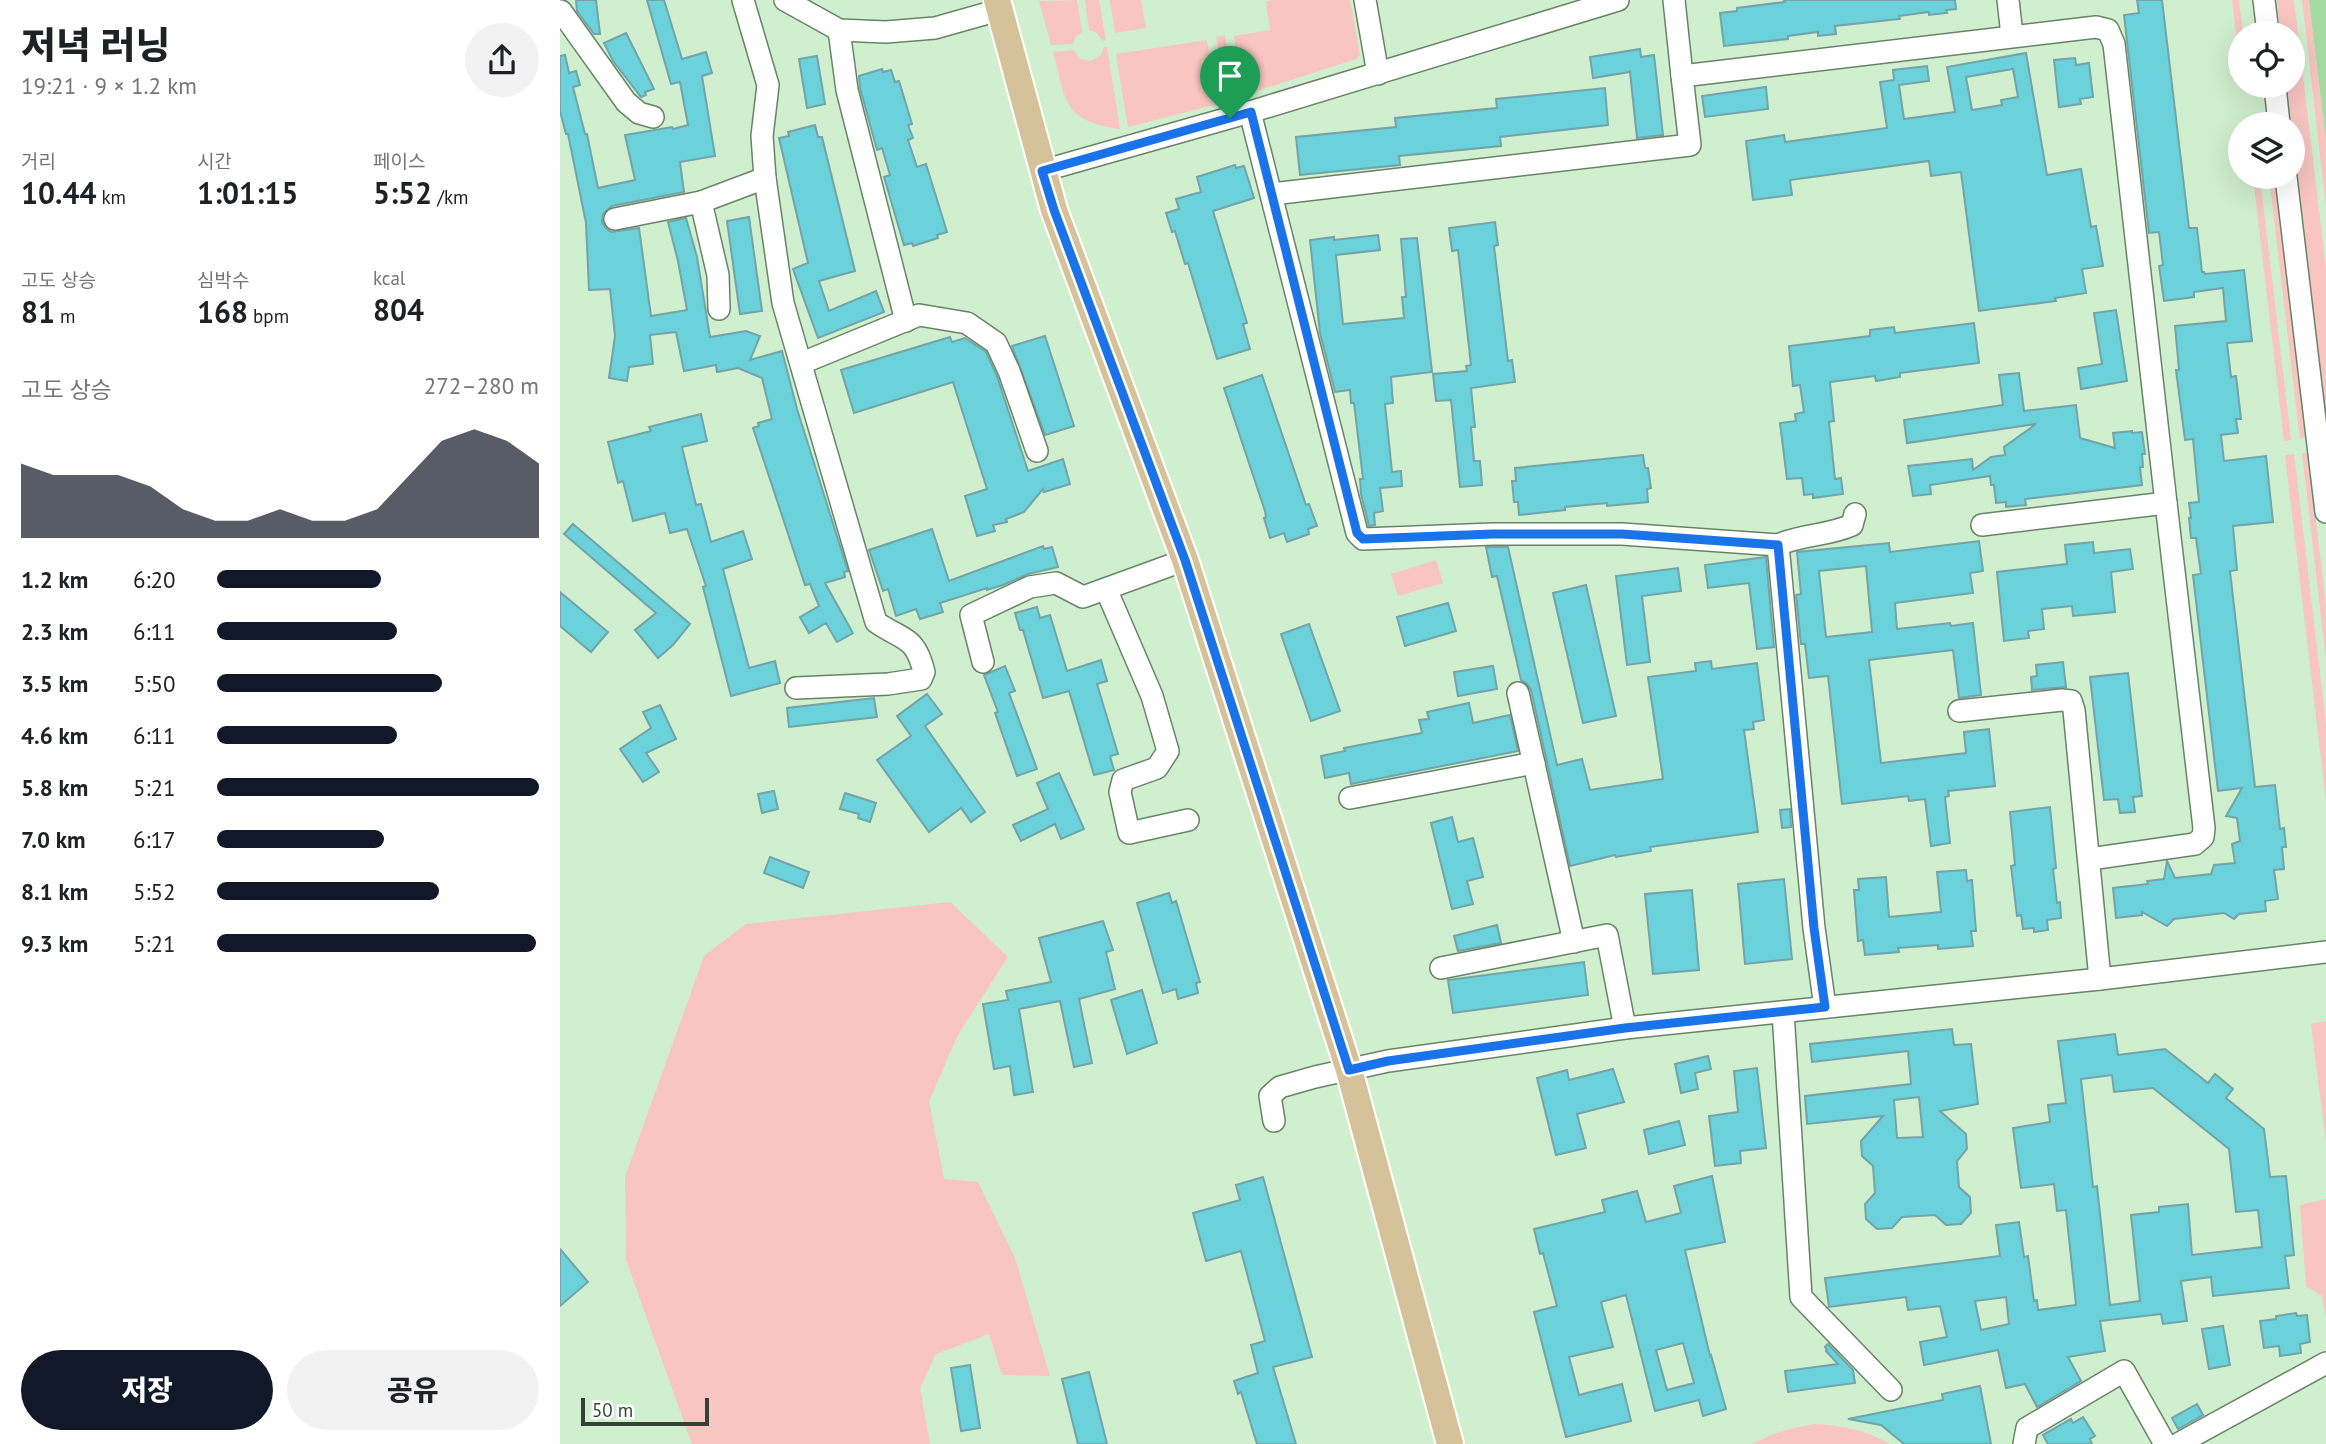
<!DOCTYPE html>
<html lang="ko">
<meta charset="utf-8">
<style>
body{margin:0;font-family:"PT Sans","Noto Sans KR",sans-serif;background:#f2f2f2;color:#202124;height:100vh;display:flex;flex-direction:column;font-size:26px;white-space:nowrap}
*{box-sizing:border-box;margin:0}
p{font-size:23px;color:#757577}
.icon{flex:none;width:38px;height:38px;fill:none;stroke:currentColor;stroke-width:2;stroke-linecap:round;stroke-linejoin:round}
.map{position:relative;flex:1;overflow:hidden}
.details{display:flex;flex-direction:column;background:#fff;width:560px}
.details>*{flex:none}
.fabs{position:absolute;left:1668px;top:21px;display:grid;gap:14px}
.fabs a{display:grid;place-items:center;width:77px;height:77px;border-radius:50%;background:#fff;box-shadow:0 7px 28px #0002;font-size:35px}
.scale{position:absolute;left:21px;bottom:18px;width:128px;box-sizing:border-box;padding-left:7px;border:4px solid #344134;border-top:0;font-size:19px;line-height:24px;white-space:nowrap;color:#344134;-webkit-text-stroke:5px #fff;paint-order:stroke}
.pin{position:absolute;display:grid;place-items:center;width:60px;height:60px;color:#fff;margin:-72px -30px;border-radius:50% 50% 50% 0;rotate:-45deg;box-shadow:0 0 7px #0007}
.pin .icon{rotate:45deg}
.round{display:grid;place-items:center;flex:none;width:74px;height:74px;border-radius:37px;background:#f2f2f2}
.headline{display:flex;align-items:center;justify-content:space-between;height:119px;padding:0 21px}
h1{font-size:38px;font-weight:800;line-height:52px}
.metrics{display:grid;grid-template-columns:repeat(3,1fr);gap:10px;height:119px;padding:7px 21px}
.metrics div{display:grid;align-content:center}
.metrics b{font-size:30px;font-weight:800}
.metrics small{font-size:19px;font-weight:400}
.metrics p{font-size:19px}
.chart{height:196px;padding:14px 21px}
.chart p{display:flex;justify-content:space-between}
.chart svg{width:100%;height:126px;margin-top:7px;fill:#111827;opacity:.7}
.primary-button{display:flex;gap:14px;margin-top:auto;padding:14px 21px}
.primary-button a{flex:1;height:80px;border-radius:42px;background:#111827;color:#fff;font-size:28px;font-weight:800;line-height:80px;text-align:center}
.primary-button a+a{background:#f2f2f2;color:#202124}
ul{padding:0 21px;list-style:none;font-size:23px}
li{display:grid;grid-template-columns:112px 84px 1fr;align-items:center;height:52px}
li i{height:18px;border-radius:9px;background:#111827}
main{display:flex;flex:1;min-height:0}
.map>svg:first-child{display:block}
</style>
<main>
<section class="details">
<div class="headline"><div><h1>저녁 러닝</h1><p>19:21 · 9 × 1.2 km</p></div><a class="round"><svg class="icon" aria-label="share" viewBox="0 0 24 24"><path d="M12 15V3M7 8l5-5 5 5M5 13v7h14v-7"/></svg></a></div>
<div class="metrics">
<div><p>거리</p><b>10.44<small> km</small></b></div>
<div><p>시간</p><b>1:01:15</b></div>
<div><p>페이스</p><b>5:52<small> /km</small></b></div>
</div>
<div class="metrics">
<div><p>고도 상승</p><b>81<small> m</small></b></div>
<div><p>심박수</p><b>168<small> bpm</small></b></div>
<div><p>kcal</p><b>804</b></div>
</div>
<div class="chart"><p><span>고도 상승</span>272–280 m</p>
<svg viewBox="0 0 160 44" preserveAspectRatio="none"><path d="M0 44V18L10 22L20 22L30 22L40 26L50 34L60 38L70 38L80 34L90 38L100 38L110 34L120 22L130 10L140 6L150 10L160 18V44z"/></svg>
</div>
<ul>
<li><b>1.2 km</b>6:20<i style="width:51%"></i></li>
<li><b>2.3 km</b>6:11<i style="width:56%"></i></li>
<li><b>3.5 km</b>5:50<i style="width:70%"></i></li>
<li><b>4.6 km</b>6:11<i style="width:56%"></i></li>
<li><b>5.8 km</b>5:21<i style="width:100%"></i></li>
<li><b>7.0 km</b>6:17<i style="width:52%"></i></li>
<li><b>8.1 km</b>5:52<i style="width:69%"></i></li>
<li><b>9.3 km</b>5:21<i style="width:99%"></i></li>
</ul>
<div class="primary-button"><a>저장</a><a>공유</a></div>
</section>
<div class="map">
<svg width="1766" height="1444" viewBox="0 0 1766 1444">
<rect width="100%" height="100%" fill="#d0efce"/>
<g fill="#f8c5c1">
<polygon points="517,0 522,32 515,37 513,44 491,45 479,1"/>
<polygon points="525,0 539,0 546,40 543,41 537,33 529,30"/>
<polygon points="550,0 581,0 586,28 555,33"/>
<polygon points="712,0 790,0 800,55 796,59 684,95 674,36 710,30 706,2"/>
<polygon points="1672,0 1679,0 1683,33 1680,33 1680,69"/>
<polygon points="1717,0 1734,0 1766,269 1766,418 1727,86 1732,86 1732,33 1720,33"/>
<polygon points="1742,0 1749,0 1766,141 1766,207"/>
<polygon points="665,35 676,98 668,100 656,37"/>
<polygon points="647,40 658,104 568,127 556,54"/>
<path d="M544,47H547L560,129C503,121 506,101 493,52L514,50L520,59L531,61L541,55Z"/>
<polygon points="1693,177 1700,177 1731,440 1724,441"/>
<polygon points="1709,177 1715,177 1745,434 1745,437 1740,439"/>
<polygon points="1742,453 1748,453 1766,606 1766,660"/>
<polygon points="1734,454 1766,723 1766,801 1725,455"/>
<polygon points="876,560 883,583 838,596 831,574"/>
<polygon points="390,902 448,957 398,1035 369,1101 384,1179 418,1182 455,1258 490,1376 442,1375 429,1334 376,1354 360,1388 370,1444 132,1444 66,1260 65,1177 144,956 186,924"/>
<polygon points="1766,1021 1766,1143 1751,1024"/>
<polygon points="1766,1199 1766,1318 1762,1296 1746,1286 1740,1205"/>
<path d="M1254,1424C1281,1425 1305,1430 1330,1444H1192C1212,1433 1231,1428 1254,1424Z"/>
</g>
<polygon fill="#a6dca3" points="1749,0 1766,0 1766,141"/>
<g fill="#6bd1db" stroke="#72a4a9" stroke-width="2" fill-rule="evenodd">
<polygon points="16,0 36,0 40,34 34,34 17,11"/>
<polygon points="87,0 104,0 122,59 146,52 152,73 142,76 155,156 120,162 124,192 52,206 43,214 42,222 46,228 51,232 79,228 91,316 127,310 118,261 108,222 126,218 137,257 150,337 186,331 200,336 190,360 222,351 237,409 288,571 284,572 285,577 265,583 293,633 277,642 266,623 249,633 240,617 259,606 250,584 245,585 193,428 199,426 198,423 212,419 202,378 178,368 157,372 156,365 124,371 116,332 90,335 93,364 69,367 67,381 49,378 55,336 50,289 29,290 26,223 8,134 6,134 0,111 0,56 5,55 9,73 16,71 20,85 13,87 25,134 27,134 38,188 75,180 65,135 112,127 113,129 128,125 120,82 111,84"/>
<polygon points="1224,0 1395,0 1396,9 1386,10 1387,13 1369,15 1369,12 1339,16 1340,19 1275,26 1276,34 1258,36 1258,32 1228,36 1228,39 1164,46 1160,13 1177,11 1177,8 1225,2"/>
<polygon points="1577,0 1602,0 1629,228 1637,228 1642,272 1644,272 1645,274 1684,270 1692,341 1667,343 1671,377 1676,376 1681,419 1676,419 1678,433 1661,435 1664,461 1706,456 1713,522 1673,526 1677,570 1670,571 1695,787 1715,785 1720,829 1724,828 1726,847 1722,847 1724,869 1714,870 1718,899 1705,901 1706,911 1679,914 1674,919 1664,913 1614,919 1607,926 1582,912 1582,915 1556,918 1553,888 1588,884 1587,881 1604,879 1607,861 1615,878 1651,874 1654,865 1675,863 1672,844 1680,841 1677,818 1666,816 1682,788 1658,791 1633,575 1641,574 1636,538 1631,538 1629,518 1631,518 1629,503 1639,502 1633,439 1625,440 1616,370 1619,370 1615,326 1666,321 1663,288 1634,292 1634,297 1604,301 1599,266 1603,265 1599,232 1589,233 1564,15 1579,13"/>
<polygon points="66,33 94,89 85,92 86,95 81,97 53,61 44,43"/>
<polygon points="1080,49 1081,57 1094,55 1103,135 1077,138 1070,72 1033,78 1030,57"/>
<path d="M1466,53L1487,175L1521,169L1531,227L1536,226L1543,266L1522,269L1526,293L1495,298L1496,301L1419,311L1401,172L1371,176L1369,161L1230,180L1232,195L1193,200L1186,141L1224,135L1225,142L1327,128L1320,82L1334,80L1333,70L1367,66L1369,81L1339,85L1344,119L1395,112L1387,67ZM1453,69L1458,97L1441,100L1442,105L1412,110L1406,77Z"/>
<polygon points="257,56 265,104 247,108 239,59"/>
<polygon points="1515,58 1516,65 1529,63 1533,97 1520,99 1521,104 1499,107 1494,60"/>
<polygon points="322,69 323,72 331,70 335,82 339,81 352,124 348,125 353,138 348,140 357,167 366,164 387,232 377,235 378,238 353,246 352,243 344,245 324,177 330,175 322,148 317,150 300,88 299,76"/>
<polygon points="1206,87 1208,109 1145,117 1142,96"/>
<polygon points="1045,88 1048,125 940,137 941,146 839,156 840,165 740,175 736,137 836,127 835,118 937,108 936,99"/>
<polygon points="255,125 258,137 262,137 295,271 259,281 269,311 316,291 324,312 258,338 233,269 248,263 219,138 229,136 228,132"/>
<polygon points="675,165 676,168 684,166 694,198 653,211 687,323 683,324 690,349 657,359 628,263 625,264 615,231 612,232 606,213 619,209 616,199 641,192 637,177"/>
<polygon points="189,217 202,311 180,314 167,221"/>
<polygon points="935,222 938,245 934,246 948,361 952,360 955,382 911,388 915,427 911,427 914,461 920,461 922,485 900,487 891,400 876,401 873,374 907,371 906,366 911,365 898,250 892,251 889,228"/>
<polygon points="818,235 820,250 776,255 783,324 844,318 842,297 846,297 841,239 857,238 872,372 831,377 833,403 825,404 832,472 841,471 842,486 820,488 823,511 814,513 815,525 809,526 801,494 800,479 803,479 794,403 791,403 790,390 775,392 760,333 750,240 774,237 774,240"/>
<polygon points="1556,310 1567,381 1521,389 1518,368 1542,364 1534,313"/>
<polygon points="1414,323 1419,363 1340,373 1340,377 1316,381 1315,376 1270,382 1274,421 1269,422 1275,479 1281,478 1283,494 1253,498 1253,494 1244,495 1242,478 1227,479 1220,423 1236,421 1235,414 1244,412 1240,385 1233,386 1229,346 1310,336 1310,330 1334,327 1335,333"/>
<polygon points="485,336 514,426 485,435 452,346"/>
<polygon points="390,337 392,342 405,338 426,352 437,376 468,471 503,459 510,484 484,492 483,489 464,512 446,519 447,522 433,525 435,531 417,536 405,496 427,489 393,382 294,413 281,370"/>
<polygon points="1459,373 1464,411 1516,405 1520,438 1555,448 1553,433 1572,431 1572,433 1582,432 1585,454 1582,454 1583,467 1580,467 1582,485 1465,499 1466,505 1446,507 1446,502 1436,503 1434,485 1431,485 1430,476 1370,485 1371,494 1353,496 1348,466 1412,459 1413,470 1431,457 1445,455 1444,447 1476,424 1347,443 1344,420 1443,405 1439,375"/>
<polygon points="702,375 746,505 749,504 757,526 748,529 749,534 727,542 724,533 710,538 704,518 706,517 705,511 664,388"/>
<polygon points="141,414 147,441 122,447 136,505 141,504 151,542 183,531 192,559 163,569 189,668 215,661 220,683 171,696 143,587 146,586 127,529 110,533 105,513 73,521 63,481 58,483 48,442 91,431 89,427"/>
<polygon points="1083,455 1085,468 1088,468 1091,488 1087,489 1088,502 1047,506 1047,503 1005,507 1005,510 959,515 958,502 954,502 952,481 956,481 955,468"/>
<polygon points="13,524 130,624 113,645 98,658 75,630 96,613 4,534"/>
<polygon points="372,529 389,581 483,546 484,549 492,547 498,567 468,574 443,585 427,590 427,588 380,603 383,612 360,619 356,609 336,616 328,589 323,591 309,550"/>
<path d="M1419,541L1423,571L1410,573L1413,593L1335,603L1337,629L1390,623L1391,626L1413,623L1421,695L1399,698L1393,650L1309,660L1321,763L1406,753L1404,732L1429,729L1435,786L1388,791L1389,796L1385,797L1390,843L1371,846L1365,799L1349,801L1348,796L1282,804L1268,676L1249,678L1245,644H1241L1236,595L1241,594L1237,552L1329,543L1330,552ZM1306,566L1312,632L1266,637L1259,571Z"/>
<polygon points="1533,542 1534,553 1570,549 1573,569 1551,572 1555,612 1513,616 1512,606 1482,609 1484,629 1468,631 1469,638 1444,641 1437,572 1507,564 1505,545"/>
<polygon points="926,547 948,547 997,765 1022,759 1030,790 1103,779 1088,677 1136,671 1135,663 1151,661 1152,669 1197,663 1204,720 1193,722 1194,729 1184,730 1198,832 1097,846 1090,847 1091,851 1056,857 1055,855 1010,866 971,690 967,684 961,680 937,576 932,577"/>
<polygon points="1206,557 1214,647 1197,649 1189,583 1148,588 1145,565"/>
<polygon points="1118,568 1121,591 1082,596 1090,662 1067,665 1056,576"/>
<polygon points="1026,585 1056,716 1023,723 993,593"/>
<polygon points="0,592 48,632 31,652 0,626"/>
<polygon points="888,603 896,631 845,646 837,617"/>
<polygon points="477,607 480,618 490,615 507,671 541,660 547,681 537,684 558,754 550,756 554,770 534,775 509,691 483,698 463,630 460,630 455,613"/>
<polygon points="749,624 780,711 751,721 721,634"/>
<polygon points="1503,662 1506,687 1472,690 1471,677 1477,676 1476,665"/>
<polygon points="445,666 455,691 449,693 477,769 457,776 435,713 438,712 424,675"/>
<polygon points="933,666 937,689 898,696 894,672"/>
<polygon points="1568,673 1582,796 1573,797 1575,812 1560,813 1558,799 1544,800 1530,677"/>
<polygon points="367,694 382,714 365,726 425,812 411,822 401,808 369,832 317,760 351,736 337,716"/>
<polygon points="314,698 317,717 229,727 227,708"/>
<polygon points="909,703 913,723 950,715 958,751 791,784 789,773 765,778 761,756 785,751 784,748 862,733 859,720 869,719 867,712"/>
<polygon points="100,705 116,739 86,753 99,772 83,782 60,749 91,728 83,712"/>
<polygon points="499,773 524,829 501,839 495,824 461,841 453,825 488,809 477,783"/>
<polygon points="214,791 218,809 202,813 198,794"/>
<polygon points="285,793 316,803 310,822 298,818 299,814 280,809"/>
<polygon points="1490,807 1496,868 1493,869 1497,903 1500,902 1501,918 1487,920 1488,930 1474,932 1474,928 1463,929 1461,915 1457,916 1451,866 1455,865 1450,812"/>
<polygon points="1230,809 1231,827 1222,828 1220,810"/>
<polygon points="892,817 898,842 913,838 923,877 907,881 913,904 892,909 871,823"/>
<polygon points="210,857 249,872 243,888 204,873"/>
<polygon points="1406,870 1407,881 1412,880 1416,931 1411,931 1413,946 1378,949 1378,945 1338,948 1339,952 1305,955 1303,940 1298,941 1294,890 1299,890 1298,879 1326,877 1329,917 1381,912 1377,872"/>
<polygon points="1224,879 1232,959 1185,964 1178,884"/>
<polygon points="1132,890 1139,970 1093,974 1085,894"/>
<polygon points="609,893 612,903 616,901 640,982 636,983 638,993 618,999 616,989 603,993 577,903"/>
<polygon points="543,921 553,950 546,952 555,989 519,999 532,1063 514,1067 500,1001 459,1009 473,1092 454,1095 450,1066 434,1069 423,1004 448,1000 446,991 491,982 479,938"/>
<polygon points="937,925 941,943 898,951 894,936"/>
<polygon points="1024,962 1028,995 893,1013 888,980"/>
<polygon points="582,990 597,1043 567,1054 551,1000"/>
<path d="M1392,1029L1394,1045L1411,1044L1418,1104L1380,1111L1406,1134L1407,1149L1397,1161L1399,1187L1410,1197L1411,1213L1401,1224L1386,1225L1375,1215L1342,1217L1332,1228L1317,1229L1306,1219L1305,1204L1315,1193L1313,1166L1302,1156L1301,1141L1323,1116L1247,1124L1245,1096L1351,1084L1348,1051L1252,1062L1250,1044ZM1359,1097L1363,1137L1337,1138L1334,1100Z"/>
<path d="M1555,1034L1558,1055L1605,1049L1648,1083L1655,1074L1673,1089L1666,1098L1704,1129L1710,1177L1726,1176L1734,1255L1725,1256L1729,1288L1653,1296L1651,1277L1621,1281L1627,1321L1603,1324L1601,1314L1540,1321L1545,1351L1508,1357L1521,1381L1477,1407L1465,1384L1446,1388L1438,1350L1364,1365L1360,1342L1387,1337L1380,1306L1348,1310L1346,1297L1269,1307L1265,1278L1440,1256L1436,1225L1459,1222L1464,1257L1468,1256L1474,1301L1477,1300L1478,1310L1516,1305L1506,1210L1497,1211L1494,1184L1461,1188L1453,1128L1490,1122L1488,1105L1506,1103L1498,1041ZM1552,1075L1554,1092L1593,1088L1669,1149L1676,1212L1698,1210L1702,1247L1632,1255L1628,1204L1599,1207V1212L1571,1215L1580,1301L1550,1305L1537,1186L1533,1187L1521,1079ZM1446,1297L1449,1324L1421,1330L1415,1301Z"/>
<polygon points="1148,1056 1151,1069 1135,1073 1138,1089 1121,1093 1115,1064"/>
<polygon points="1197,1068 1206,1148 1180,1151 1181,1163 1155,1166 1149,1116 1178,1112 1174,1071"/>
<polygon points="1053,1069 1064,1102 1017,1114 1026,1148 996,1155 977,1078 1007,1070 1009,1080"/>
<polygon points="1119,1121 1125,1145 1089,1154 1084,1130"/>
<path d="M1152,1176L1165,1242L1125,1250L1150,1356L1151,1355L1166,1409L1143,1416L1139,1400L1095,1411L1066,1295L1041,1302L1053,1347L1009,1357L1019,1395L1062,1384L1071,1421L1006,1437L974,1312L997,1306L983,1253L980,1254L974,1229L1045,1212L1042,1200L1077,1191L1086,1222L1121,1213L1114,1186ZM1123,1343L1134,1383L1107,1390L1096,1350Z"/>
<polygon points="703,1177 752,1357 713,1367 736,1444 697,1444 681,1392 678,1394 674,1381 698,1373 691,1345 705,1341 681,1251 646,1261 633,1213 680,1200 676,1185"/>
<polygon points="0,1249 28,1282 0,1306"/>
<polygon points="1736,1313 1737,1316 1747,1315 1750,1342 1740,1344 1741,1353 1720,1356 1719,1346 1704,1348 1700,1321 1716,1319 1716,1316"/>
<polygon points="1663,1326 1670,1365 1649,1369 1642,1329"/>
<polygon points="1268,1344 1293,1370 1295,1383 1228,1392 1225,1371 1278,1364 1266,1351 1267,1350 1265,1347"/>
<polygon points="410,1365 420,1428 401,1431 391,1368"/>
<polygon points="529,1372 547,1444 518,1444 502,1379"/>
<polygon points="1420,1386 1431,1444 1344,1444 1321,1425 1288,1419 1383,1400 1382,1394"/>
<polygon points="1637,1404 1643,1415 1618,1429 1612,1418"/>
<polygon points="1523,1417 1535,1436 1530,1439 1532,1444 1488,1444 1483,1435 1511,1419 1513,1423"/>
</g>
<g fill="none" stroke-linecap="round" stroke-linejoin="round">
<g stroke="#688467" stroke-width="24">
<g id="minor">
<path d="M183,0L208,85L202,136L205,178L223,303L316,622C343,641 355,635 364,672L361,679L328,684L236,688"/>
<polyline points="225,0 279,30 326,32 375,28 439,10"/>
<polyline points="805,0 818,74"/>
<polyline points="1114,0 1122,76"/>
<polyline points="1448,0 1452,35"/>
<polyline points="1704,0 1708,33"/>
<polyline points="1,11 66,102 79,113 93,117"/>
<polyline points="279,30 287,90 346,321"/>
<polyline points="1715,86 1719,124"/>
<polyline points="690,112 797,533 803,539 933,534 1062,534 1218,545 1254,928 1265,1007"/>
<polyline points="482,171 690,112 1058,0"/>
<polyline points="1726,177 1766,512"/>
<polyline points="712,194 1130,145 1122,76 1536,27 1548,30 1554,44 1606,503"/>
<polyline points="141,202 158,275 159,309"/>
<polyline points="55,219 141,202 205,178"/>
<polyline points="242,363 359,315 407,323 436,343 449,371 477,451"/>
<polyline points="1422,525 1606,503 1644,828 1643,837 1635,844 1530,859"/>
<path d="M1218,545C1242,534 1268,536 1292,525L1295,514"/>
<polyline points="546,589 592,696 608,751 597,768 563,780 560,792 569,833 628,820"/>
<polyline points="423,662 411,615 470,587 496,583 523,597 625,560"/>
<polyline points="958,693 1014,942"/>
<polyline points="1399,711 1502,700 1511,701 1514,710 1540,979"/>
<polyline points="790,798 974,763"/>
<polyline points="881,968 1047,935 1065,1028"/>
<polyline points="1223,1012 1241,1297 1331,1390"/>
<polyline points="714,1121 710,1096 720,1087 755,1077 828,1061 1065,1028 1540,979 1766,952"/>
<polyline points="1464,1444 1467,1428 1564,1371 1605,1444"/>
<polyline points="1618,1444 1766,1363"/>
</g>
</g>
<g stroke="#fff" stroke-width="30">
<polyline id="major" points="437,0 494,210 625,560 789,1070 890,1444"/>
</g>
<use href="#minor" stroke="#fff" stroke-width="21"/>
<use href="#major" stroke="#d5c29b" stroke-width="26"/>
</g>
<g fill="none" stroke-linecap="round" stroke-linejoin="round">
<g stroke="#fff" stroke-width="14">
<polygon id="route" points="691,112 797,533 803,539 933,534 1062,534 1218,545 1254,928 1265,1007 1065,1028 828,1061 789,1070 625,560 494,210 482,171"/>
</g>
<use href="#route" stroke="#1a73e8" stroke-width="9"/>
</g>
</svg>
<div class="fabs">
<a><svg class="icon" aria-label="locate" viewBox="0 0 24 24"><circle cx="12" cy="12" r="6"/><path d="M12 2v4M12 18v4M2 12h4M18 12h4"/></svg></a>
<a><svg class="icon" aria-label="layers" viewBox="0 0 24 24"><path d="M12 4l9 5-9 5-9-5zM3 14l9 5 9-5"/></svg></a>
</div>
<div class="scale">50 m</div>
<div class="pin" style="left:670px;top:118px;background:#1e9e55"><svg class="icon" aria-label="arrive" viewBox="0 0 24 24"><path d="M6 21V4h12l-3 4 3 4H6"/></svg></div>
</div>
</main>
